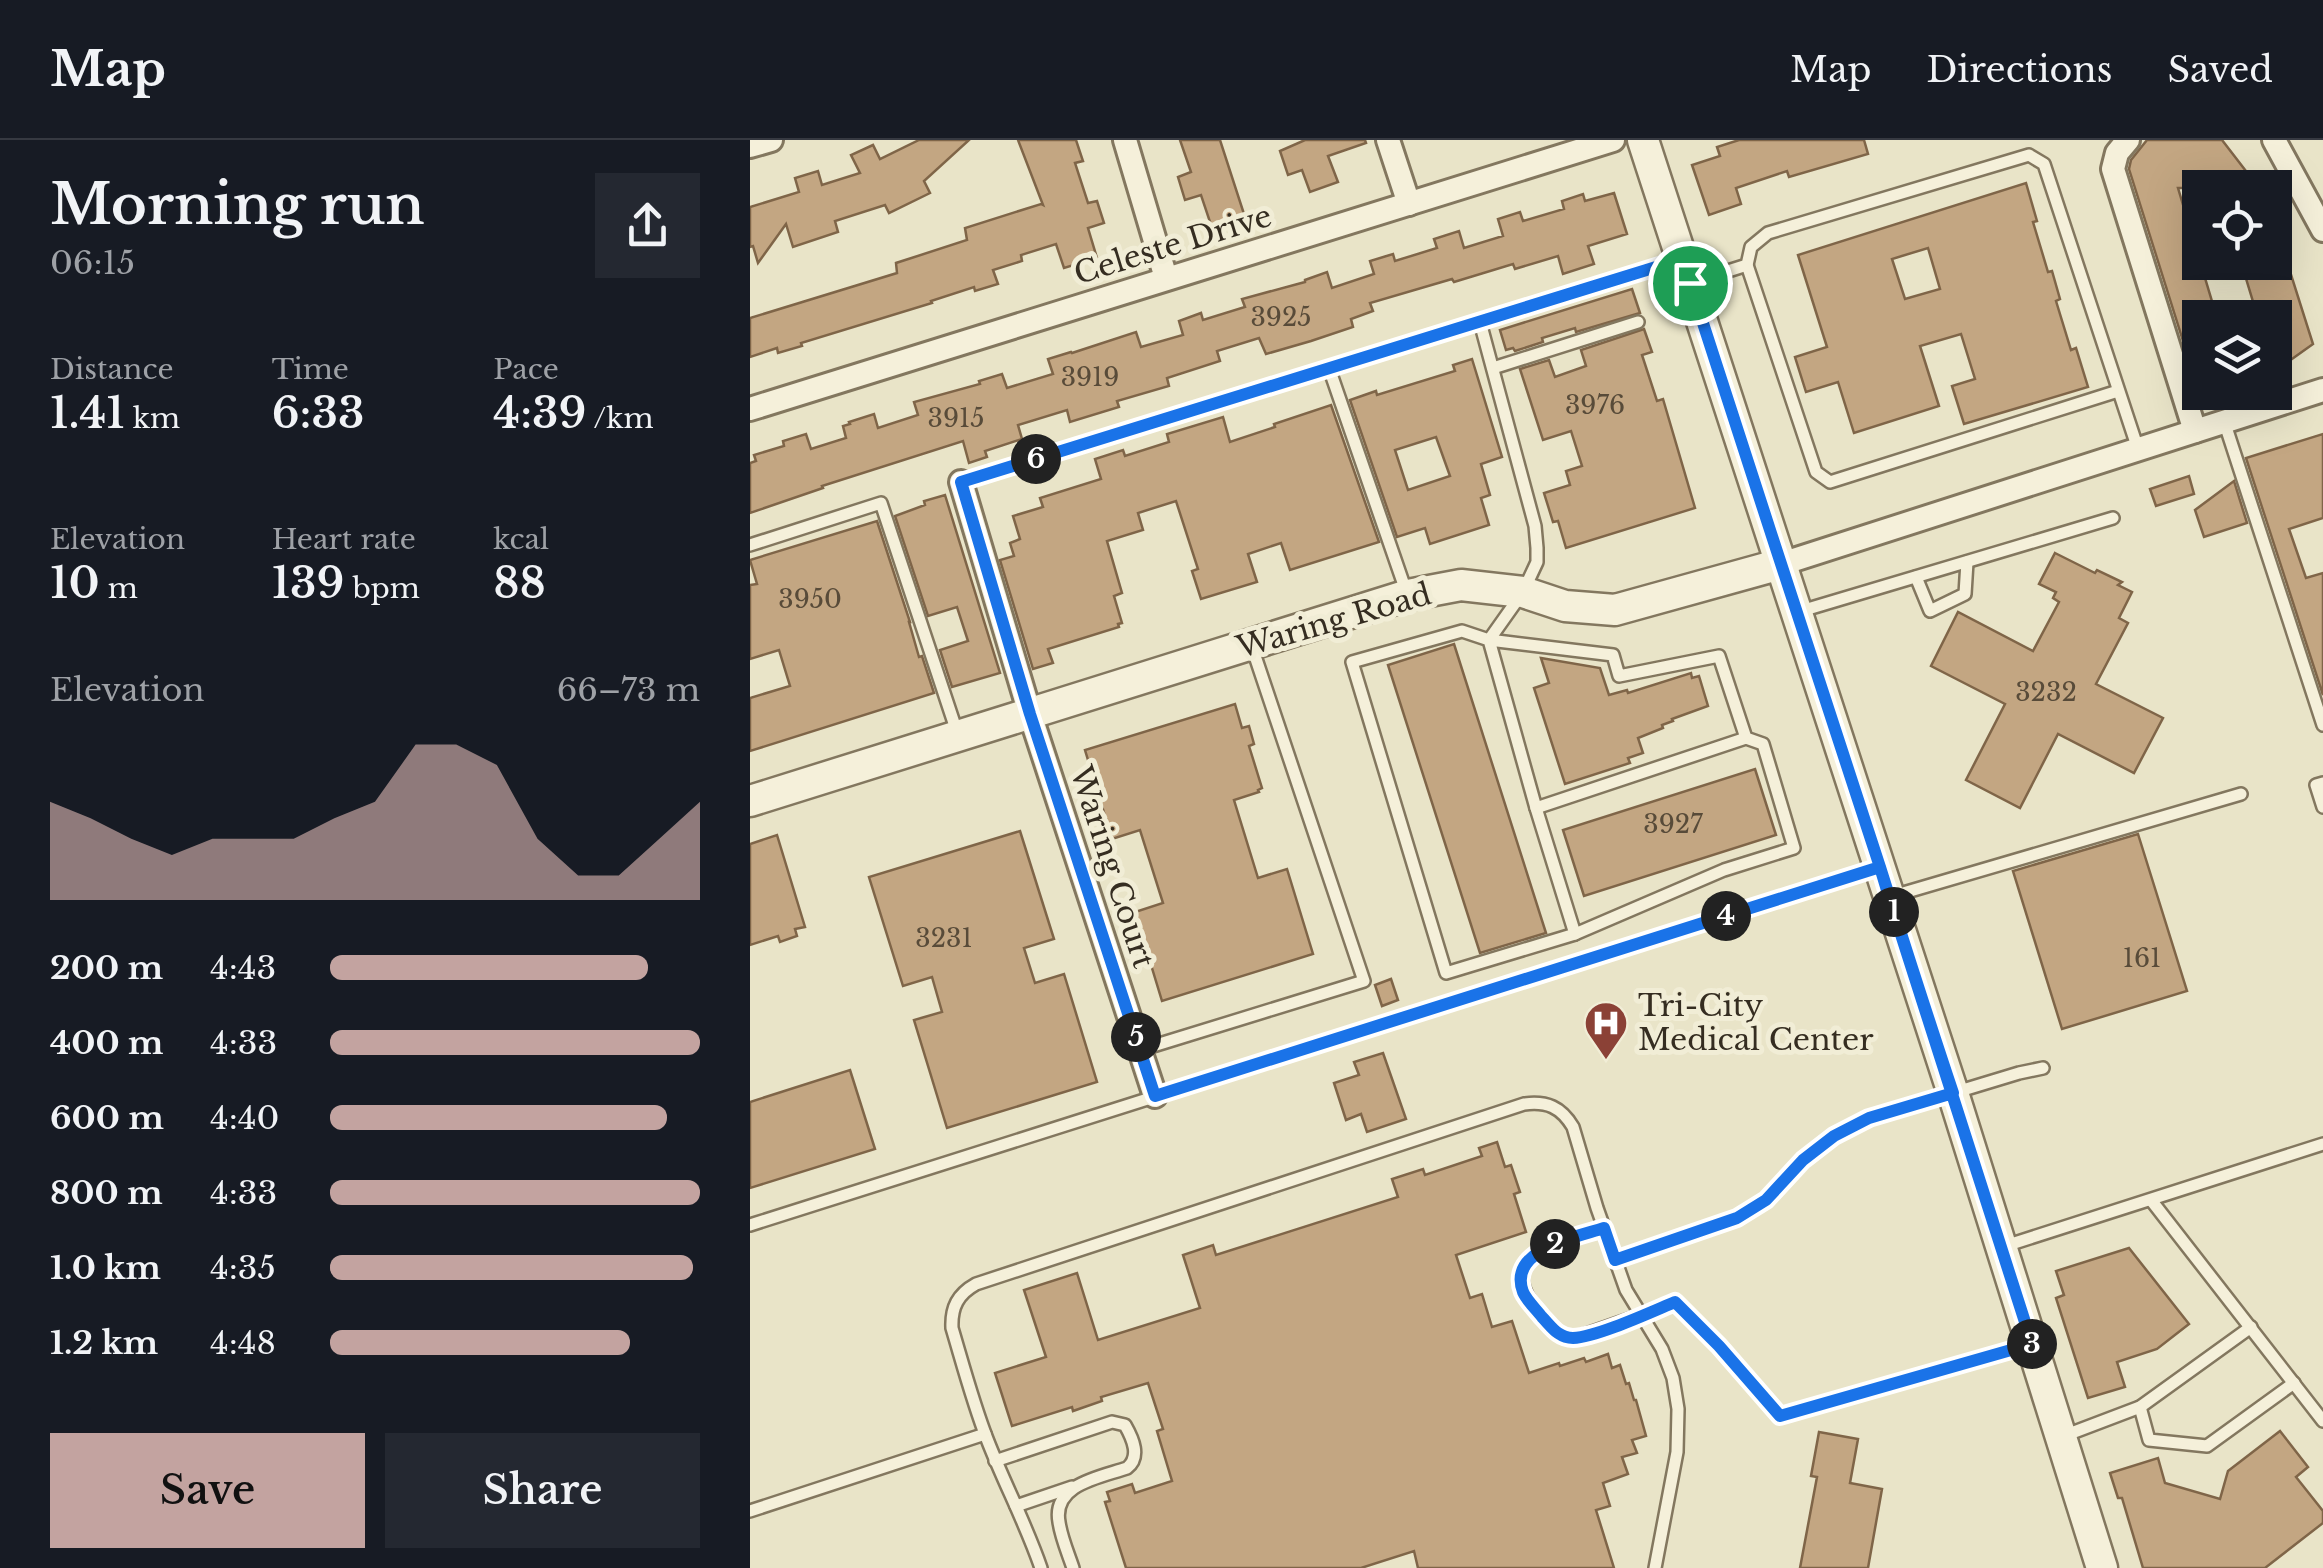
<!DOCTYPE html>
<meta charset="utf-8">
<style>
body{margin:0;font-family:"Libre Baskerville",serif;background:#242831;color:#f1f3f6;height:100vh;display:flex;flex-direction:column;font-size:38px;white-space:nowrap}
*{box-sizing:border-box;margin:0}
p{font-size:32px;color:#9ea1a6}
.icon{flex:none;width:55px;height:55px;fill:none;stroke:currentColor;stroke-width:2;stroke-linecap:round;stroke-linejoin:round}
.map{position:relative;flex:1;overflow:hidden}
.side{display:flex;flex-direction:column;background:#171b24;width:750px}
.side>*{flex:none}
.tools{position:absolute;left:1432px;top:30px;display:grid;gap:20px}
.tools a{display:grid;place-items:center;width:110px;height:110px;border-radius:0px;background:#171b24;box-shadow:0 10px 40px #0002;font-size:50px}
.pin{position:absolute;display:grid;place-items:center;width:85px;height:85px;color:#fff;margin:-42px;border:5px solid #fff;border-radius:50%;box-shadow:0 2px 10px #0007}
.km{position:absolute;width:50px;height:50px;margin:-25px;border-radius:50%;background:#222;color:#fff;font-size:28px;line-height:50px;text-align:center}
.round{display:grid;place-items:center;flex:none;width:105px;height:105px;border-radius:0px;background:#242831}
.head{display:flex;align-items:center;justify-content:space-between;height:170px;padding:0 50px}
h1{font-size:55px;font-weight:600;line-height:75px}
.stats{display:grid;grid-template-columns:repeat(3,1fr);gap:15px;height:170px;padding:10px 50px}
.stats div{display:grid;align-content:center}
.stats b{font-size:42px;font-weight:600}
.stats small{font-size:28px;font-weight:400}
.stats p{font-size:28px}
.chart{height:280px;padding:20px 50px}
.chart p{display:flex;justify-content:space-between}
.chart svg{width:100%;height:180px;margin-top:10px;fill:#c3a3a0;opacity:.7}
.action{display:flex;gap:20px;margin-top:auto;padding:20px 50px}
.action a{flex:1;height:115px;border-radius:0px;background:#c3a3a0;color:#111;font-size:40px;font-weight:600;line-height:115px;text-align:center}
.action a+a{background:#242831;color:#f1f3f6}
ul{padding:0 50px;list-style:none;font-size:32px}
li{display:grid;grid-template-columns:160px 120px 1fr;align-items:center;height:75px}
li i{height:25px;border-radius:12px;background:#c3a3a0}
header{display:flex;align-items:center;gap:60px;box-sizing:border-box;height:140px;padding:0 50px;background:#171b24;border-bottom:2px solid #363941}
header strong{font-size:48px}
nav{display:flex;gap:55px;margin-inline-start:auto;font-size:35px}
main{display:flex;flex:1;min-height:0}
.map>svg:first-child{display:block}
</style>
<header>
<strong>Map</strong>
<nav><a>Map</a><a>Directions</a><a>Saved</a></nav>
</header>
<main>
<section class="side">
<div class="head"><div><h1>Morning run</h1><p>06:15</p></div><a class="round"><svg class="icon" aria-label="share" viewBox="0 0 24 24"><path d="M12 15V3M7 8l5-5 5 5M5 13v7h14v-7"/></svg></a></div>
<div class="stats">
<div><p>Distance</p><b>1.41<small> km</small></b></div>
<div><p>Time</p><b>6:33</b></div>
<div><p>Pace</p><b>4:39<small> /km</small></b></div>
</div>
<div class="stats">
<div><p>Elevation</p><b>10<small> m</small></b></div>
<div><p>Heart rate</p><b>139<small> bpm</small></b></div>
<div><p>kcal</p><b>88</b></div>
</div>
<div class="chart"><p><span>Elevation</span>66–73 m</p>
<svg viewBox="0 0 160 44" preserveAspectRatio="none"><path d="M0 44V20L10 24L20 29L30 33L40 29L50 29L60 29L70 24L80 20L90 6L100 6L110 11L120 29L130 38L140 38L150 29L160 20V44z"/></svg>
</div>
<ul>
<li><b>200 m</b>4:43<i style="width:86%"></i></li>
<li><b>400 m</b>4:33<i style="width:100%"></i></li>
<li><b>600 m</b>4:40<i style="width:91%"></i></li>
<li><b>800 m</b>4:33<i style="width:100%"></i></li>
<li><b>1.0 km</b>4:35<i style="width:98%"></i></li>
<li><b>1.2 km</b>4:48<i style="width:81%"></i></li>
</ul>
<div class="action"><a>Save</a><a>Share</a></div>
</section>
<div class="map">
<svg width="1573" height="1428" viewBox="0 0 1573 1428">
<rect width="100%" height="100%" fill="#e9e4c8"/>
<g fill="#c3a682" stroke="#7f6548" stroke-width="2.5" fill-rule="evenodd">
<polygon points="169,0 219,0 174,41 180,53 139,73 135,65 85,81 88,92 43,107 36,84 8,123 3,106 0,107 0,67 49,52 45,38 68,31 72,45 110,33 101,15 123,5 130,19"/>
<polygon points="268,0 326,0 333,21 325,23 338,63 347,61 354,83 338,88 347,118 314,128 306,104 271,115 272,121 243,130 248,144 225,151 224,147 181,161 182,163 51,203 52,206 28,213 27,208 0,217 0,178 147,133 146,123 217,100 215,88 291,64 293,65"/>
<polygon points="430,0 470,0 494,74 461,85 451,55 435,60 428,37 441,32"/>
<polygon points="555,0 615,0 616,3 578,16 588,42 560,52 552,30 538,35 530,11"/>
<polygon points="989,0 1114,0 1118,14 1039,37 1037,31 986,48 991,64 959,75 942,25 970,16 967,7"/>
<polygon points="1397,0 1472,0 1509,48 1428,48 1467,178 1450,178 1450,255 1379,29 1381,20"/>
<path d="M1276,43L1287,81L1283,82L1298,132L1302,131L1310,159L1306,161L1321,210L1326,208L1338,247L1214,284L1202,246L1225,239L1211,194L1170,206L1189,266L1104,293L1088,242L1056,252L1045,217L1077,207L1048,115ZM1178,108L1190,149L1155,159L1142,119Z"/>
<polygon points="864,53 877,94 838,106 844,124 813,134 808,116 765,129 763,124 704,142 702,139 620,163 623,171 601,179 603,187 561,201 516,214 509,198 467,211 470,221 417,238 419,246 367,261 369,267 320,282 317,270 268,285 272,299 235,311 237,317 219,323 213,301 72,346 73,348 0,373 0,323 6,321 4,315 34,306 33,301 56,294 61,309 96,298 93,286 100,284 99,282 124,274 128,288 168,275 164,262 230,244 229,241 252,234 257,248 303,234 298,219 321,212 322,213 386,192 391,207 433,195 429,181 451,173 453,180 495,167 492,159 555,142 555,140 577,132 582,148 624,134 620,121 643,114 645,121 687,108 684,99 709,91 714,108 753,96 748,79 770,72 773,81 814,69 812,61 833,54 835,61"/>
<polygon points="1491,122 1537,122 1563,204 1525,231 1525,178 1508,178"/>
<polygon points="882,149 890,173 826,192 825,188 792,198 793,202 765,211 763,208 756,210 750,190"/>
<polygon points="894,189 902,212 892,215 907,261 913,259 945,368 816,408 808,381 803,382 794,353 820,345 816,331 832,326 821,291 793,300 770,229 799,220 805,237 836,226 831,210"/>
<path d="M722,219L752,317L731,324L740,355L731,358L739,385L680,404L675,388L647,397L600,260L626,251L627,255L705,231L703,225ZM686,297L700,336L658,350L645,310Z"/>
<polygon points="581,265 629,402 540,430 531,403 498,414 507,442 451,459 442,431 448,429 426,361 388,373 393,390 357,401 372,453 364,456 372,483 368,484 369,487 298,509 303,523 283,529 250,420 264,416 260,403 270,399 263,376 293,367 290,358 351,339 345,319 373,310 375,316 419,302 417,294 473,277 480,302 525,287 524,284"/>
<polygon points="1573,294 1573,378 1539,389 1556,438 1573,433 1573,555 1496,318"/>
<polygon points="1439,336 1444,354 1406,366 1400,349"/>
<polygon points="1484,341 1497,383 1454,397 1445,370"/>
<polygon points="195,355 250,533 202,547 190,510 218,501 207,467 178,476 145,376 175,365 174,361"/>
<polygon points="127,381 160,482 159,482 169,517 172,516 184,553 0,611 0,558 40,546 29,510 0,519 0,445 7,444 0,420"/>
<polygon points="1305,413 1345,433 1347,430 1372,442 1368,445 1382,452 1369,478 1378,483 1346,544 1413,578 1384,633 1308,594 1270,668 1216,640 1255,564 1181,526 1208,472 1283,511 1309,462 1303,458 1306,452 1289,444"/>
<polygon points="704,504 796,793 730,813 638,525"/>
<polygon points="791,518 850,528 859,555 877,550 878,553 941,533 942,538 949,536 958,566 922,579 923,581 912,585 913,588 888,598 893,613 878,618 880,623 815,644 784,548 799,543"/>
<polygon points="485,564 492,588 499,586 504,604 499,606 512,648 508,650 509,652 484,660 508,738 537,729 563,814 412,861 385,772 413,763 390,690 362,699 335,610"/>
<polygon points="1005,629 1026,695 834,756 813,690"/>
<polygon points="270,691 304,799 274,808 285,843 314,834 347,942 197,988 164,880 192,872 182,837 153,846 119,737"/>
<polygon points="1388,694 1437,851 1312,889 1263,731"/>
<polygon points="27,695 55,787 45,789 47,796 30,802 28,796 0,805 0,704"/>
<polygon points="641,839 648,860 632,866 625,845"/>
<polygon points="633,913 656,979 617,992 611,974 596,980 584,943 609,935 604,922"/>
<polygon points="100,930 125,1009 0,1048 0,962"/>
<polygon points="747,1002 755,1027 761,1025 770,1052 764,1054 776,1092 706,1115 720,1158 732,1154 742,1187 762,1181 779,1233 809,1223 810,1226 834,1218 836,1222 858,1214 862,1228 870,1225 876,1244 879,1243 884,1260 886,1260 896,1296 882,1300 887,1313 872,1317 878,1334 853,1343 860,1366 846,1370 864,1428 668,1428 664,1411 611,1428 376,1428 355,1362 360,1361 357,1352 382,1344 385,1353 422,1341 407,1291 413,1289 398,1243 351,1257 352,1261 323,1271 322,1267 262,1286 245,1233 296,1217 274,1150 327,1133 348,1200 450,1168 433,1115 463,1105 466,1115 648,1057 642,1039 673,1029 675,1035 732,1016 729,1008"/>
<polygon points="1379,1108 1439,1184 1407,1209 1367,1222 1375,1247 1338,1258 1306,1158 1314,1155 1306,1131"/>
<polygon points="1530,1291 1558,1327 1546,1337 1573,1371 1573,1383 1515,1428 1393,1428 1372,1358 1368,1358 1360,1333 1408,1318 1415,1343 1470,1359 1478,1331"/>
<polygon points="1069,1292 1108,1299 1100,1343 1132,1349 1118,1428 1050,1428 1067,1337 1061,1336"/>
</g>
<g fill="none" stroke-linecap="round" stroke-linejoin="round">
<g stroke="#83775f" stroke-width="16">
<g id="service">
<polyline points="997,125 1066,332 1080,342 1368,251"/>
<polyline points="940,143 997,125 1001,107 1018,93 1279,15 1294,24 1388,309"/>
<polyline points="730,182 785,386 787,408 787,422 773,452 739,500 712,491 602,522 696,833 825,794 974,730 1044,708 1013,604 996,598 786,668 739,500 863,515 869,536 969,516 996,598"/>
<polyline points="579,228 656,451"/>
<polyline points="743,228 888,182"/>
<polyline points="1474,281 1573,585"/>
<polyline points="211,342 928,120"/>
<polyline points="0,405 131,363 207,592"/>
<polyline points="1166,437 1180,471 1215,454 1217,422"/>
<polyline points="1051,471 1363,378"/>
<polyline points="1573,643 1566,645 1573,667"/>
<polyline points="786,668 825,794"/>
<polyline points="1143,756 1491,654"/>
<polyline points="390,910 614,841 501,504"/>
<polyline points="1401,1060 1573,1281"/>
<polyline points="0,1085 1126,728"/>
<path d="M854,1088C812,1102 739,1114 789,1172C800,1185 807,1196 825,1198L925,1163L969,1206L1029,1276L1282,1204"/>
<polyline points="1255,1106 1573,1004"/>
<polyline points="865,1121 987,1079 1016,1060 1068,1007 1101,986 1137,973 1269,933 1293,928"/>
<polyline points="1390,1267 1399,1300 1457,1306 1544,1243"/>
<polyline points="1311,1297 1390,1267 1501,1187"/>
<path d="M245,1321L362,1282L375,1285C383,1299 391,1317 377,1328C351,1337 302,1344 309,1382C311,1397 318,1413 323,1428"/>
<polyline points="266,1366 322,1347"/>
<polyline points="0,1371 235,1294"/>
<path d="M291,1428C276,1384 254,1343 237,1299C223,1263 213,1225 202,1188C201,1167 208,1154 226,1144L774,964C797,961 811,967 823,987L847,1068L876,1150L912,1209L923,1238L928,1269L927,1312L905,1428"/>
</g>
</g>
<g stroke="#83775f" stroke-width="28">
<g id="minor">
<polyline points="375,0 416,138"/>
<polyline points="638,0 659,64"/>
<polyline points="1378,0 1367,13 1363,29 1445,291"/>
<polyline points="1524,0 1573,90"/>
<polyline points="0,6 21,0"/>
<polyline points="0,269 863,0"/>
<polyline points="211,342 280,574 405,956"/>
<polyline points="1031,424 1573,250"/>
</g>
</g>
<g stroke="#83775f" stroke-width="35">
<g id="tertiary">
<polyline points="893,0 1203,953 1352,1428"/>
<polyline points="0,661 658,455 711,445 773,452 815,466 865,470 1031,424"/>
</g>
</g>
<use href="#service" stroke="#f5f0da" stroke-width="11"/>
<use href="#minor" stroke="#f5f0da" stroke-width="22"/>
<use href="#tertiary" stroke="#f5f0da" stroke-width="30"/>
</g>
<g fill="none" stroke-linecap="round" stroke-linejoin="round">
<g stroke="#fff" stroke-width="20">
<path id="route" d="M940,143C1003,338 1066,532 1130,727C1154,803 1178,878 1203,953L1119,978L1084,996L1053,1020L1016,1060L987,1078L865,1120L854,1088C827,1097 757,1109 773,1152C777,1161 786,1169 792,1177C801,1186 808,1198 823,1198C847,1197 901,1172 925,1162L969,1206L1030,1276L1282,1204L1139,757L1130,727L405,956L280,574L211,342L932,119L940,143"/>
</g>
<use href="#route" stroke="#1a73e8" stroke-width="12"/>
</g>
<defs>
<g id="hospital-pin" transform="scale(2.25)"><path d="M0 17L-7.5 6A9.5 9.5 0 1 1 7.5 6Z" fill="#8b4136" stroke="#f1edd6"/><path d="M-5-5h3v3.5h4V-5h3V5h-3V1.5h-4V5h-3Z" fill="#fff"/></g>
</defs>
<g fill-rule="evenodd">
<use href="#hospital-pin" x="856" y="883"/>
</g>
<g text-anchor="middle" stroke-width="10" stroke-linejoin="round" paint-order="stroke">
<g font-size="25" fill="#584b39">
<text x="531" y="186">3925</text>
<text x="340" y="246">3919</text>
<text x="845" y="274">3976</text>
<text x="206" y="287">3915</text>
<text x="60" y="468">3950</text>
<text x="1296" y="561">3232</text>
<text x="923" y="693">3927</text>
<text x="194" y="807">3231</text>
<text x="1392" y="827">161</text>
</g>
<g font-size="30" fill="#352d21" stroke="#f1edd6">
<text transform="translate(423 105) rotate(-17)" y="10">Celeste Drive</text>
<text transform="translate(584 481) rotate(-16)" y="10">Waring Road</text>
<text transform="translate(362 727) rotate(72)" y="10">Waring Court</text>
</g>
<g font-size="30" fill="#352d21" stroke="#f1edd6" text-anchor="start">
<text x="888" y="876">Tri-City<tspan x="888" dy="34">Medical Center</tspan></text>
</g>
</g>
</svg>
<div class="tools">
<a><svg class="icon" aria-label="locate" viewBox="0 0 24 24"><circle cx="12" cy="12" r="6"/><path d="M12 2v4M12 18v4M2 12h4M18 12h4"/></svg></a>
<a><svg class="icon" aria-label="layers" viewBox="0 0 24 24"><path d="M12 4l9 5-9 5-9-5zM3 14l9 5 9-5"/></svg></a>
</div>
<div class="pin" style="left:940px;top:143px;background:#1e9e55"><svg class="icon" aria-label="arrive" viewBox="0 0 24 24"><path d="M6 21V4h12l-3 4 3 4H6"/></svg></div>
<b class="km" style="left:1144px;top:772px">1</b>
<b class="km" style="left:805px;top:1104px">2</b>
<b class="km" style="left:1282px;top:1204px">3</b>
<b class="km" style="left:976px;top:776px">4</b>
<b class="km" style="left:386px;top:897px">5</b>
<b class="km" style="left:286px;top:319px">6</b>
</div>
</main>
